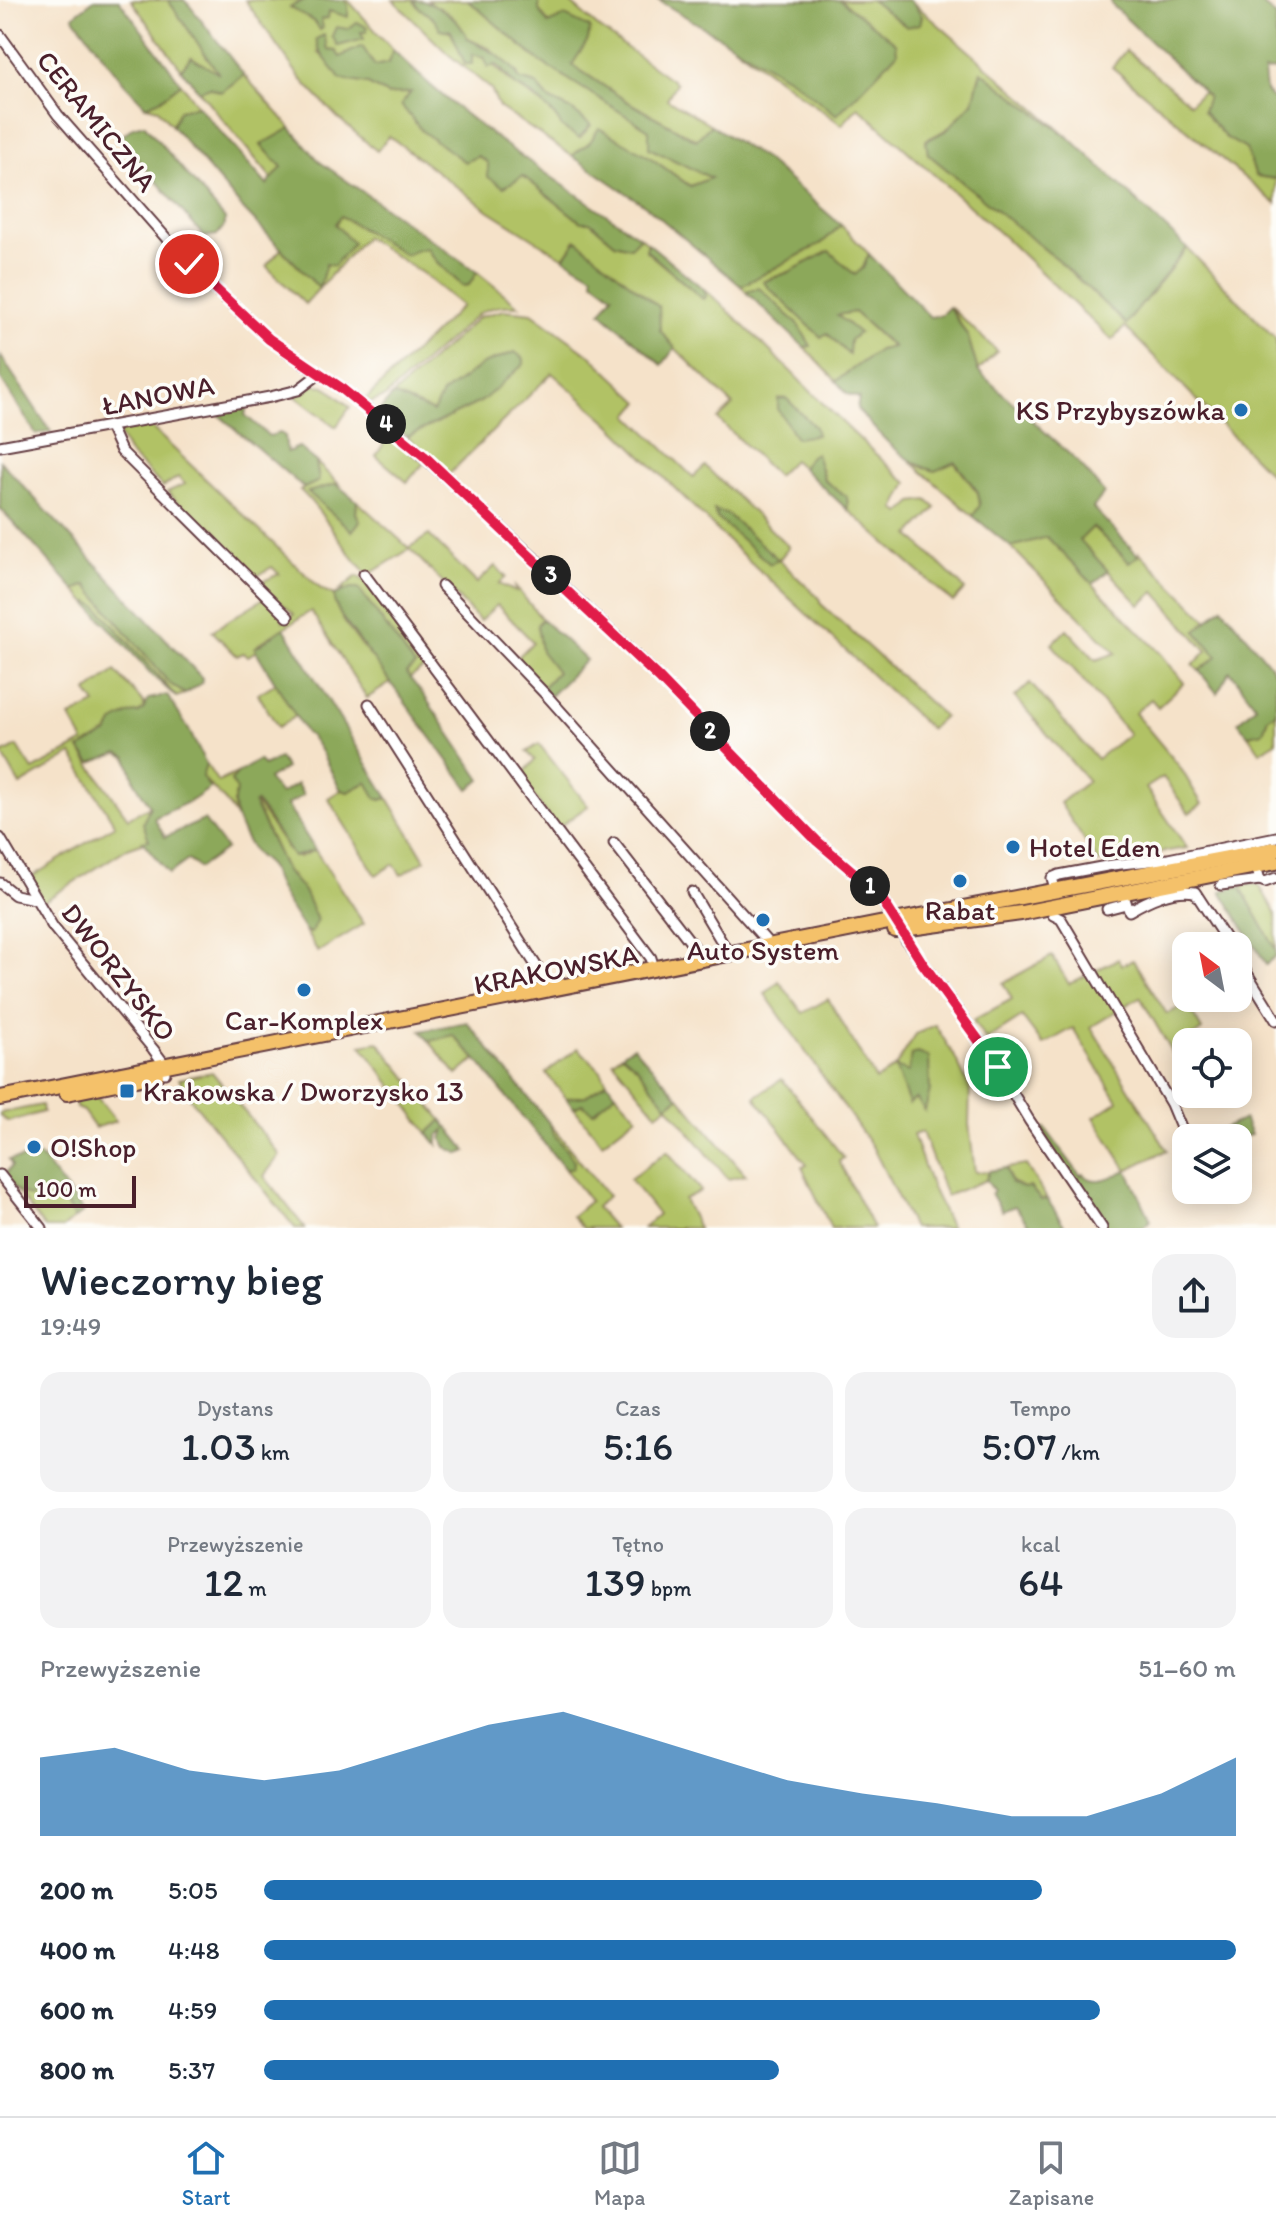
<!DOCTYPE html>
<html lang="pl">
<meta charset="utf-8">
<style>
body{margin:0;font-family:Itim,sans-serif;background:#f2f2f3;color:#1f2937;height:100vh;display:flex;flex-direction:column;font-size:30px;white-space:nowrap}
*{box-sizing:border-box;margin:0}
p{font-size:26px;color:#747a83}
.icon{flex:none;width:44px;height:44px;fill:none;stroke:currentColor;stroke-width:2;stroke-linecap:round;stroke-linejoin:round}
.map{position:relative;height:1228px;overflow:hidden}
.side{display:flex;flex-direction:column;background:#fff;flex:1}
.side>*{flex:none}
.needle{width:52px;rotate:328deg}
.tools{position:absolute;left:1172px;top:932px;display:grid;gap:16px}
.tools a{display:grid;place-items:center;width:80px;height:80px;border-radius:16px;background:#fff;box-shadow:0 4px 20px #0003;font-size:40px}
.scale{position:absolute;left:24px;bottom:20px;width:112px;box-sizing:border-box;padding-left:8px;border:4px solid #4a1f2b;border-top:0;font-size:22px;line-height:28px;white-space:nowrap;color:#4a1f2b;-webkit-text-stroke:6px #fdfcf7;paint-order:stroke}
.pin{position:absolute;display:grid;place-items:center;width:68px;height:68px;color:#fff;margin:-34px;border:4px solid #fff;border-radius:50%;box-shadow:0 2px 8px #0007}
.km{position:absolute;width:40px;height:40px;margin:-20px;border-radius:50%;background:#222;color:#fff;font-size:22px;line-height:40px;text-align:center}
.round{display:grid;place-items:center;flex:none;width:84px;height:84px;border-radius:24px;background:#f2f2f3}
.summary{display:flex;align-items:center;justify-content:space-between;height:136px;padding:0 40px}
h1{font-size:44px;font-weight:600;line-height:60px}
.figures{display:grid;grid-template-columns:repeat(3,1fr);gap:12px;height:136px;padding:8px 40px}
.figures div{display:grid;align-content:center;border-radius:20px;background:#f2f2f3;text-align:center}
.figures b{font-size:40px;font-weight:600}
.figures small{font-size:22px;font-weight:400}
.figures p{font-size:22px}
.chart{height:224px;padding:16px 40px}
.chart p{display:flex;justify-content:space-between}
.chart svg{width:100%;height:144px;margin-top:8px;fill:#1f6fb2;opacity:.7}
ul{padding:0 40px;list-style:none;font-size:26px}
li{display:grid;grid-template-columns:128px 96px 1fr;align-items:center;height:60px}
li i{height:20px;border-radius:10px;background:#1f6fb2}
.menu{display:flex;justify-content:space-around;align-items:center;height:112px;border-top:2px solid #e0e1e3;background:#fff;font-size:22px;color:#747a83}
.menu a{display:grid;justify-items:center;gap:4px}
.menu .current{color:#1f6fb2}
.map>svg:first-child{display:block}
</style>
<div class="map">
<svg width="1276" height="1228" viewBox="0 0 1276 1228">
<rect width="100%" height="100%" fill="#fdfcf7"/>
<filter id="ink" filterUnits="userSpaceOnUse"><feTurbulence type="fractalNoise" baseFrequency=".0125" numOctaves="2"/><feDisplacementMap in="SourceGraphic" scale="16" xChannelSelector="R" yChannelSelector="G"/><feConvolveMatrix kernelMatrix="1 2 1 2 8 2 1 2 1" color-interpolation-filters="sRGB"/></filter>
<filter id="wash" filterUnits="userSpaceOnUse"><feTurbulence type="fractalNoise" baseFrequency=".006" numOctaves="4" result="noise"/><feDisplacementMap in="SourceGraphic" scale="32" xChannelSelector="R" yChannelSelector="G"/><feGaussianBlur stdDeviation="1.8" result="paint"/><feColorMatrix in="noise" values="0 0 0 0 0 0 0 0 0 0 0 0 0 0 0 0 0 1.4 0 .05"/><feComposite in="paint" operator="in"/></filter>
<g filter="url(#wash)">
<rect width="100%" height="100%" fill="#f5e2c9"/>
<g fill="#b1c265" stroke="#7e7048" stroke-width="2" fill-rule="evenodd">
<polygon points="131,0 168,0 221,77 192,57 181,69"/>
<path d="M245,0H304L291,8L316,23L329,11L348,16V5L344,0H348L393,50L389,63L375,66L318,52L330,63L340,79L368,84L388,95L412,92L464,161L478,156L488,163L522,175L581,222H590L615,243L630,247L640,237L648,243L646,251L703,299L706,297L705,290L712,296C779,356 839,424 908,483L895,509L901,513L913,502L927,500L936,508L910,535L965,589L953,602L848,510L847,497L824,480L821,468L807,463L802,468L793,460L777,476L718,419L733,405L675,348L576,240L564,258L488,210L389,136L377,151L337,117L301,79Z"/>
<path d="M393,0H413C420,13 438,17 448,28C456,37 460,53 465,64L471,53C495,61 498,72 516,86C529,95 541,101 552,113C563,124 565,130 580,138L591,125L570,109L550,100L536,84L519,79L517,72L495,56L491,49L468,39L428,0H468L538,60L649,130L685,163L712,178L690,186L648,156L590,142L572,156L499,107L491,89L448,54Z"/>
<polygon points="539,0 567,0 599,28 676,83 667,99 711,125 697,140 628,102 571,64 575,58 539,10"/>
<path d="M840,0H871L907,27L922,16L910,0L1073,141L981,71C977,81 977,94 972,103C963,121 943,132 926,140L928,154L1059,261L1126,324L1187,248L1276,339V480L1125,327L1112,340L1004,237L858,107L842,125L723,38L795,82L837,114L897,53Z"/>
<polygon points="1126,50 1190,104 1203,91 1209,97 1203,111 1225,137 1246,149 1256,176 1276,179 1276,204 1112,67"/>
<polygon points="244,75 291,128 261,145 282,167 273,180 199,91 210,87 221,92"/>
<polygon points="181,83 198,106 179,110 172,126 158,109 146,106 160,100"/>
<path d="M341,216C365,231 397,252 427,248C436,265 449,272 462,286L469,285L477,272L519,306C503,305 492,306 478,314L385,397L369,403L365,400L462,306L422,273L365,237L305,304L266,266L281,249L319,288L335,224Z"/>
<polygon points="841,225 869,254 863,268 856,276 789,272 764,281 821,337 827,333 848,354 850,340 836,315 854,312 893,348 879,350 836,381 804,347 810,346 759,289 746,292 741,286 822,243"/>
<polygon points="950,307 997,351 978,371 968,337"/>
<path d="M504,310L532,313L591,356L640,402L629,415L693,477L705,466L789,547L779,560L820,599V603L944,716L930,729L729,542L608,422L552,373L448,475L407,437L482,401L441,400L433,412L393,395L479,317ZM727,514L778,560L744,540L718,519Z"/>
<polygon points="314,385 325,386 350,407 336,427 295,396"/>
<path d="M151,427L321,589L334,595C334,618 377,663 392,682L367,698L311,611L260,643L255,648L256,651L248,656L243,653L237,656L212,631L264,598L282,615L283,621L294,614L259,583L279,574L272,567L254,578L167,492L185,484L178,477L163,487L128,452L117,431Z"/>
<polygon points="389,435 424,463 407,482 376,456"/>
<polygon points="910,461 924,468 954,462 978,493 981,505 973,516"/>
<path d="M316,462L340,485L336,484L325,488L352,531L360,521L356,513L357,501L409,548L429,535L477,583L495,566L506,577L499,584L516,592L515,586L542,619L537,625L557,672L542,688L516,659L533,642L497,605L480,621L410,549L368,575C342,549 327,515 300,490L319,481Z"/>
<polygon points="1093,527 1129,562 1138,556 1139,552 1207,620 1196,631 1218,656 1199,671 1193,665 1207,651 1155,592 1140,605 1079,540"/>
<polygon points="1047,537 1162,655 1184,683 1158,707 1151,699 1135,713 1180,767 1202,804 1189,813 1163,777 1146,788 1187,848 1098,862 1060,803 1088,781 1015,697 1030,683 1097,759 1129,734 1052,644 1067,629 1096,660 1116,653 1011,547"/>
<polygon points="357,576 365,581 429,665 410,678 406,673 414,665 365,597 358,588 340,590"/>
<polygon points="87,585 169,683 185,694 176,697 98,607 89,602 87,603 75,590"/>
<polygon points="115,671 144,703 144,709 80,750 128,818 150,806 149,840 128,848 41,903 28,879 115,825 72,754 20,785 2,754 17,746 33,770 84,742 70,717 96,704 87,692"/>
<polygon points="276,683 296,716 278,727 258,694"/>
<polygon points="1276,713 1276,742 1260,752 1248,735 1263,732 1268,717"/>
<polygon points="539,744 588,806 557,828 520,777 535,760 527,752"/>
<polygon points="206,764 218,782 239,772 231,781 237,790 233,803 238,820 226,802 202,777"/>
<polygon points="367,782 381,800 388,798 425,860 401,875 394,864 376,875 328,798 341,790 348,792"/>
<polygon points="255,802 293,857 299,857 315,850 364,924 318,952 305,931 311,932 317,920 292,876 286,871 254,803"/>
<polygon points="1255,884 1259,885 1276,914 1276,950 1240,886"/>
<polygon points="1052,956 1069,984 1118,959 1121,965 1133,960 1167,1014 1187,1004 1202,1030 1186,1041 1186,1076 1140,997 1091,1027 1167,1150 1127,1170 1094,1117 1118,1101 1073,1028 1043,1045 1022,1017 986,1040 973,1020 1012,999 1003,983"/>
<polygon points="779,981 803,1013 828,999 876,1080 895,1067 916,1034 935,1025 954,1055 970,1089 969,1124 975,1172 989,1171 986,1180 946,1196 922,1132 913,1135 932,1188 951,1228 913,1228 873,1148 765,994"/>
<polygon points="453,1035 476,1059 457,1075 429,1041"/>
<polygon points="378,1042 442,1120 428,1133 361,1045"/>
<polygon points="578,1048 601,1071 607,1082 586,1096 566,1098 546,1073"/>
<polygon points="622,1054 638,1068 667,1105 679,1097 746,1175 728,1179 668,1106 657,1114 613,1061"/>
<polygon points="212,1072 280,1155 264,1176 305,1228 295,1228 190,1098 179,1079"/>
<polygon points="782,1079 844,1158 839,1161 873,1228 831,1228 802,1167 807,1165 755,1097"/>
<polygon points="616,1093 637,1116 602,1143 574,1108 582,1104 593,1111"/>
<polygon points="93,1096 97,1097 116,1121 95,1128 83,1111 76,1108 75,1099"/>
<polygon points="42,1105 43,1112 8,1122 0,1116 0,1113"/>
<polygon points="550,1124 608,1196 596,1207 614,1228 583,1228 572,1216 590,1201 564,1168 573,1168 574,1161 553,1133"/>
<polygon points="667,1151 701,1191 684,1199 698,1228 643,1228 658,1215 630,1179"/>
<polygon points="1026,1165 1047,1199 1041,1200 1030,1187 1024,1188 1011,1182 1006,1168"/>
<path d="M15,1189L29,1197C53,1191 64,1194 74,1219L63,1228H45Z"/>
</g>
<g fill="#8ca85a" stroke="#6b6442" stroke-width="2">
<polygon points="94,0 119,0 181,83 160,100 146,106 124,83 73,16"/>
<polygon points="168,0 184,0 189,5 244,75 221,92 210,87 199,91 181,69 191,57 219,74"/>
<polygon points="304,0 344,0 348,5 348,17 329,11 328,18 321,19 323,28 320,30 316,23 290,7"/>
<path d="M413,0C436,0 459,18 468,39C483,46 515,63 519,79L536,84L550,100L570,109L591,125L579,138L563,128L554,115L534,96L516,86L497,65L488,67L484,57L472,54V64H465L451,31L440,29C432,11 420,14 413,0Z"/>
<polygon points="468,0 539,0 539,10 548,24 565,16 590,28 588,40 572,65 628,102 696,140 711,125 767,161 841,225 822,243 741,286 647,207 572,156 590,142 599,128 648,156 690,186 711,178 649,148 649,130 538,60"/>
<polygon points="658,0 840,0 896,43 897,53 837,115 795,82"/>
<polygon points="871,0 910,0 922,16 920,24 907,27"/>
<polygon points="1111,0 1256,0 1276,16 1276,70 1264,71 1266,91 1276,103 1276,179 1256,176 1246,149 1225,137 1203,111 1208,96 1111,4"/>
<polygon points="357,22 367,27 366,32 361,32 364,39 338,46 332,36 336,27 348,29"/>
<path d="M324,35L328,50L336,51L340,57L362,46L375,66L389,63L393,50C466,124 555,179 640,237L630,247L615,243L590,222H581L523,176L504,187L488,177V163L478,156L465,162L422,131L401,105L411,92L388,95L368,84L340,79C331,64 319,56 316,39Z"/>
<polygon points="981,71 1073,141 1187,248 1126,324 1059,261 928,154 926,141 947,130 973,102"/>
<path d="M198,106L267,185L282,167L261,145L291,128L320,162L477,272L469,285L462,286C450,272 436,265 427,248L416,250L406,255L341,216L335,224L353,243L334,266L326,264L319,288L244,210L172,126L179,110Z"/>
<polygon points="144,124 225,219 225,225 217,235 204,237 125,144 122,136 133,127"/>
<polygon points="577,240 659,307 660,330 675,348 662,365 601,312 613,295 593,280 593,275 564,258"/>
<polygon points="648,243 705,290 706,297 703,299 646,250"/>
<path d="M829,251L855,275L863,268L869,254L930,317L941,315L949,307L968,337L978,371L1079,463L1104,493L1093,508L1139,556L1129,562L1093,527L1080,540L1108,571L1093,584L1047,537L1011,547L973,516L980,505L978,492L955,462L935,471C903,463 878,433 857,409L859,398L847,394L836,381L879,350L893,347L854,312L837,315L859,333L850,340L849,355L827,333L821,337L763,282L789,272Z"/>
<polygon points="759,288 797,323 811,346 804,347 746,292"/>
<polygon points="515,352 524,359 524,364 482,401 407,437 380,414 380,410 393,395 433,412 442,394 483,364"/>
<polygon points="0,355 51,432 36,434 0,378"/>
<polygon points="786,398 815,427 817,435 796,438 778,409 778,399"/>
<polygon points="244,405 247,408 245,415 269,436 280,433 285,436 287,452 299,447 316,462 319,481 304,488 220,416 221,409"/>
<polygon points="816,453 824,480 847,497 848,510 802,468 809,457"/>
<polygon points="0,461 202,678 202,683 185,694 169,683 87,585 75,590 0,508"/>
<polygon points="336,484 357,501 356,513 360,521 352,531 308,492"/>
<polygon points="714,510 727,514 778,559 770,564 718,519"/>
<polygon points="351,588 358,588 415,666 406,673 425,697 481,780 469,789 341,616 334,601 334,595"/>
<polygon points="89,602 98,607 176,697 153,676 87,603"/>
<polygon points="1222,607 1272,667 1276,676 1276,713 1268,717 1263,732 1248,735 1238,722 1256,706 1230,671 1217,693 1199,671 1217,656 1196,631"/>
<polygon points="542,619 586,660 550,696 542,688 557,672 541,651 537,625"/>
<path d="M284,628L388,798L381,800L376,798L367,782L348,792L341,790C331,774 319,741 306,733L256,651L255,648Z"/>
<polygon points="167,695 189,730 206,764 202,777 210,788 193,800 154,818 165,837 204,820 226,849 199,868 188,860 169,874 142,841 149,840 143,823 150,806 135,782 127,757 118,753 91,763 79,749 108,733 114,722 128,714 139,713 144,709 148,699"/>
<path d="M279,758L286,768L268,779L280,794L297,784L303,795L287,805L315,850L293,857L261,808L256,802L254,804L286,871L304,891L317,920L311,933L305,931C293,912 278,892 272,871C270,864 260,859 255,853C244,838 227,808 237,790L231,781L239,772L259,760L264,766Z"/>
<polygon points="1240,886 1276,950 1276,956 1266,964 1221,891"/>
<polygon points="467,1022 550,1124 553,1133 574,1161 573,1168 564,1168 476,1059 453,1035 429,1041 421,1031"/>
<polygon points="633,1046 679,1097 667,1105 638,1068 622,1054"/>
<polygon points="917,1053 929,1057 930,1090 925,1111 916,1098 909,1104 895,1067 909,1072 911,1055"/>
<polygon points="607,1082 616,1093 593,1112 582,1104 574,1108 566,1098 586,1096"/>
<polygon points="1244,1119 1251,1135 1238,1138 1217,1138 1214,1133"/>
<polygon points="442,1120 467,1151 460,1154 446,1147 442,1139 445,1130 438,1136 438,1145 428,1133"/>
<path d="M1045,1128L1080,1175L1083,1174C1096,1187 1112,1176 1127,1170L1151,1220L1142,1228H1106L1041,1131Z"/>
<path d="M40,1156L84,1212L74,1219C64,1194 53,1191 29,1197L15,1189L3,1176L12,1166L9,1160Z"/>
<polygon points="1006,1168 1011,1183 1024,1188 1030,1187 1041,1200 1047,1199 1066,1228 1031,1228 1015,1206 1002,1211 991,1194 994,1191 986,1180 989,1171"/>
</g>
</g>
<g filter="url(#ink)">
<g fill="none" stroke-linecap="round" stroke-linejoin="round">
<g stroke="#643c43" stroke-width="13">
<g id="street">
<polyline points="0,35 58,115 189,264 269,339 341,388 393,429 533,557 659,678 817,841 878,893 894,921 902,929 906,940 988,1052 1029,1120 1102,1228"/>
<polyline points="110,427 121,451 288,617"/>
<polyline points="0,446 270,397 298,390 319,374"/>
<polyline points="364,574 651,958 654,968"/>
<polyline points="442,586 548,697 770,945"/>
<polyline points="369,704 551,989"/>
<polyline points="0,838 53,927 153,1049 162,1061 165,1073"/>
<polyline points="614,843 695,948 700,959"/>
<polyline points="1256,866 1260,880 1265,882 1276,878"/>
<polyline points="0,883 15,895 35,899"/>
<polyline points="1221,885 1260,880"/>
<polyline points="692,892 729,954"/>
<polyline points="1056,892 1052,878 1059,875 1112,865 1168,859 1276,837"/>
<path d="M1123,892L1129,911C1148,900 1172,888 1195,892L1230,946"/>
<polyline points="1107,909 1126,904"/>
<polyline points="1053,915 1061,919 1171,1104 1184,1135"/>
<polyline points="1238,959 1276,1020"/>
<polyline points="0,1175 42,1228"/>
</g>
</g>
<g stroke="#643c43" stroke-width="18">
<g id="primary">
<polyline points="895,930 1021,913 1276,862"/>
<polyline points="67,1093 156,1075"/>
<polyline points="0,1098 894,921 1276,849"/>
</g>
</g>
<use href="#street" stroke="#fff" stroke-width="9"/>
<use href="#primary" stroke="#f4c16a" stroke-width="14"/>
</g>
</g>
<g fill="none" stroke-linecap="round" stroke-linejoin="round" filter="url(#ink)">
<g stroke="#fff" stroke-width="16">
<polyline id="route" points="189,264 269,339 341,388 424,456 659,678 817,841 878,893 923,964 998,1067"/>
</g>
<use href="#route" stroke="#e11d48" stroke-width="10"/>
</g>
<g fill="#1f6fb2" stroke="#fdfcf7" stroke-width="3">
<circle cx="1241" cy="410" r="8"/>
<circle cx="1013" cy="847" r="8"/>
<circle cx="960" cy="881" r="8"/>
<circle cx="763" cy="920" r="8"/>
<circle cx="304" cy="990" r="8"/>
<rect x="119" y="1083" width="16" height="16" rx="4"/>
<circle cx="34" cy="1147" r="8"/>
</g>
<g text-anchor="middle" stroke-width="7" stroke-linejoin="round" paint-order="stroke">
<g font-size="28" fill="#4a1f2b" stroke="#fdfcf7">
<text transform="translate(97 121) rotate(51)" y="10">CERAMICZNA</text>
<text transform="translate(158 395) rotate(-11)" y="10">ŁANOWA</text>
<text transform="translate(556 969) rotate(-11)" y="10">KRAKOWSKA</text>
<text transform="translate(119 972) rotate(52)" y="10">DWORZYSKO</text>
</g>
<g font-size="28" fill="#4a1f2b" stroke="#fdfcf7" text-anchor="start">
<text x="1225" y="420" text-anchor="end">KS Przybyszówka</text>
<text x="1029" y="857">Hotel Eden</text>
<text x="960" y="920" text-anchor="middle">Rabat</text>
<text x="763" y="960" text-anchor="middle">Auto System</text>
<text x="304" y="1030" text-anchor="middle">Car-Komplex</text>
<text x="143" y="1101">Krakowska / Dworzysko 13</text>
<text x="50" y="1157">O!Shop</text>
</g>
</g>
</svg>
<div class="tools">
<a><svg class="needle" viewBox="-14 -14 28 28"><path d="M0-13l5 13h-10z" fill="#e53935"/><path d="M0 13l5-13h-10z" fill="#747a83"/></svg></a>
<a><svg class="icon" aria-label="locate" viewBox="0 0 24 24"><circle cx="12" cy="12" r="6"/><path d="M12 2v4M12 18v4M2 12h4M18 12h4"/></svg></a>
<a><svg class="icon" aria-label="layers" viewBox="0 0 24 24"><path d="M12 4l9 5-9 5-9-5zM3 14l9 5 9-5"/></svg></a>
</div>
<div class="scale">100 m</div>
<div class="pin" style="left:998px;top:1067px;background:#1e9e55"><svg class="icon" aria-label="arrive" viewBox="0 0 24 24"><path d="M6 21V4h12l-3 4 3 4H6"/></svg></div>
<div class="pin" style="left:189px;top:264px;background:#d93025"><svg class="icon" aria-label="check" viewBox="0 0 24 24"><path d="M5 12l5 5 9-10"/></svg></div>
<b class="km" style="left:870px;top:886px">1</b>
<b class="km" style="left:710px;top:731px">2</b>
<b class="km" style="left:551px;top:575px">3</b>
<b class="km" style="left:386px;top:424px">4</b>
</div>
<section class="side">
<div class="summary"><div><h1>Wieczorny bieg</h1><p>19:49</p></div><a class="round"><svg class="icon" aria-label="share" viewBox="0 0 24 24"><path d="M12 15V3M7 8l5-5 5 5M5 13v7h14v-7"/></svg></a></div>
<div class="figures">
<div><p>Dystans</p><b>1.03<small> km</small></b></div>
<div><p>Czas</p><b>5:16</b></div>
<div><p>Tempo</p><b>5:07<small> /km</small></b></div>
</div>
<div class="figures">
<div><p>Przewyższenie</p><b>12<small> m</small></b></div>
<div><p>Tętno</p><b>139<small> bpm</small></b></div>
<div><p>kcal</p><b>64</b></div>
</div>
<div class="chart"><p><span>Przewyższenie</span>51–60 m</p>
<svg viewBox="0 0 160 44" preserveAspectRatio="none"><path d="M0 44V20L10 17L20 24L30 27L40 24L50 17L60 10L70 6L80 13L90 20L100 27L110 31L120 34L130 38L140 38L150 31L160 20V44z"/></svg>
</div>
<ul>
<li><b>200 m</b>5:05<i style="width:80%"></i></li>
<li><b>400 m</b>4:48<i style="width:100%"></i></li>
<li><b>600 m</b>4:59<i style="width:86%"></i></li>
<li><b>800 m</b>5:37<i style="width:53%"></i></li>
</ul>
</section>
<nav class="menu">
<a class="current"><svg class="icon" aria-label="home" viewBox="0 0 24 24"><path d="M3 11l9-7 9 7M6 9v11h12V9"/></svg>Start</a>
<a><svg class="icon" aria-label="map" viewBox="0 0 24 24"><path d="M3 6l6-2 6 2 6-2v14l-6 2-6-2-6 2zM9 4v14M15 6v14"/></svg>Mapa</a>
<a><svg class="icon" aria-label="saved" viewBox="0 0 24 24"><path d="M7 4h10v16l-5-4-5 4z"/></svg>Zapisane</a>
</nav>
